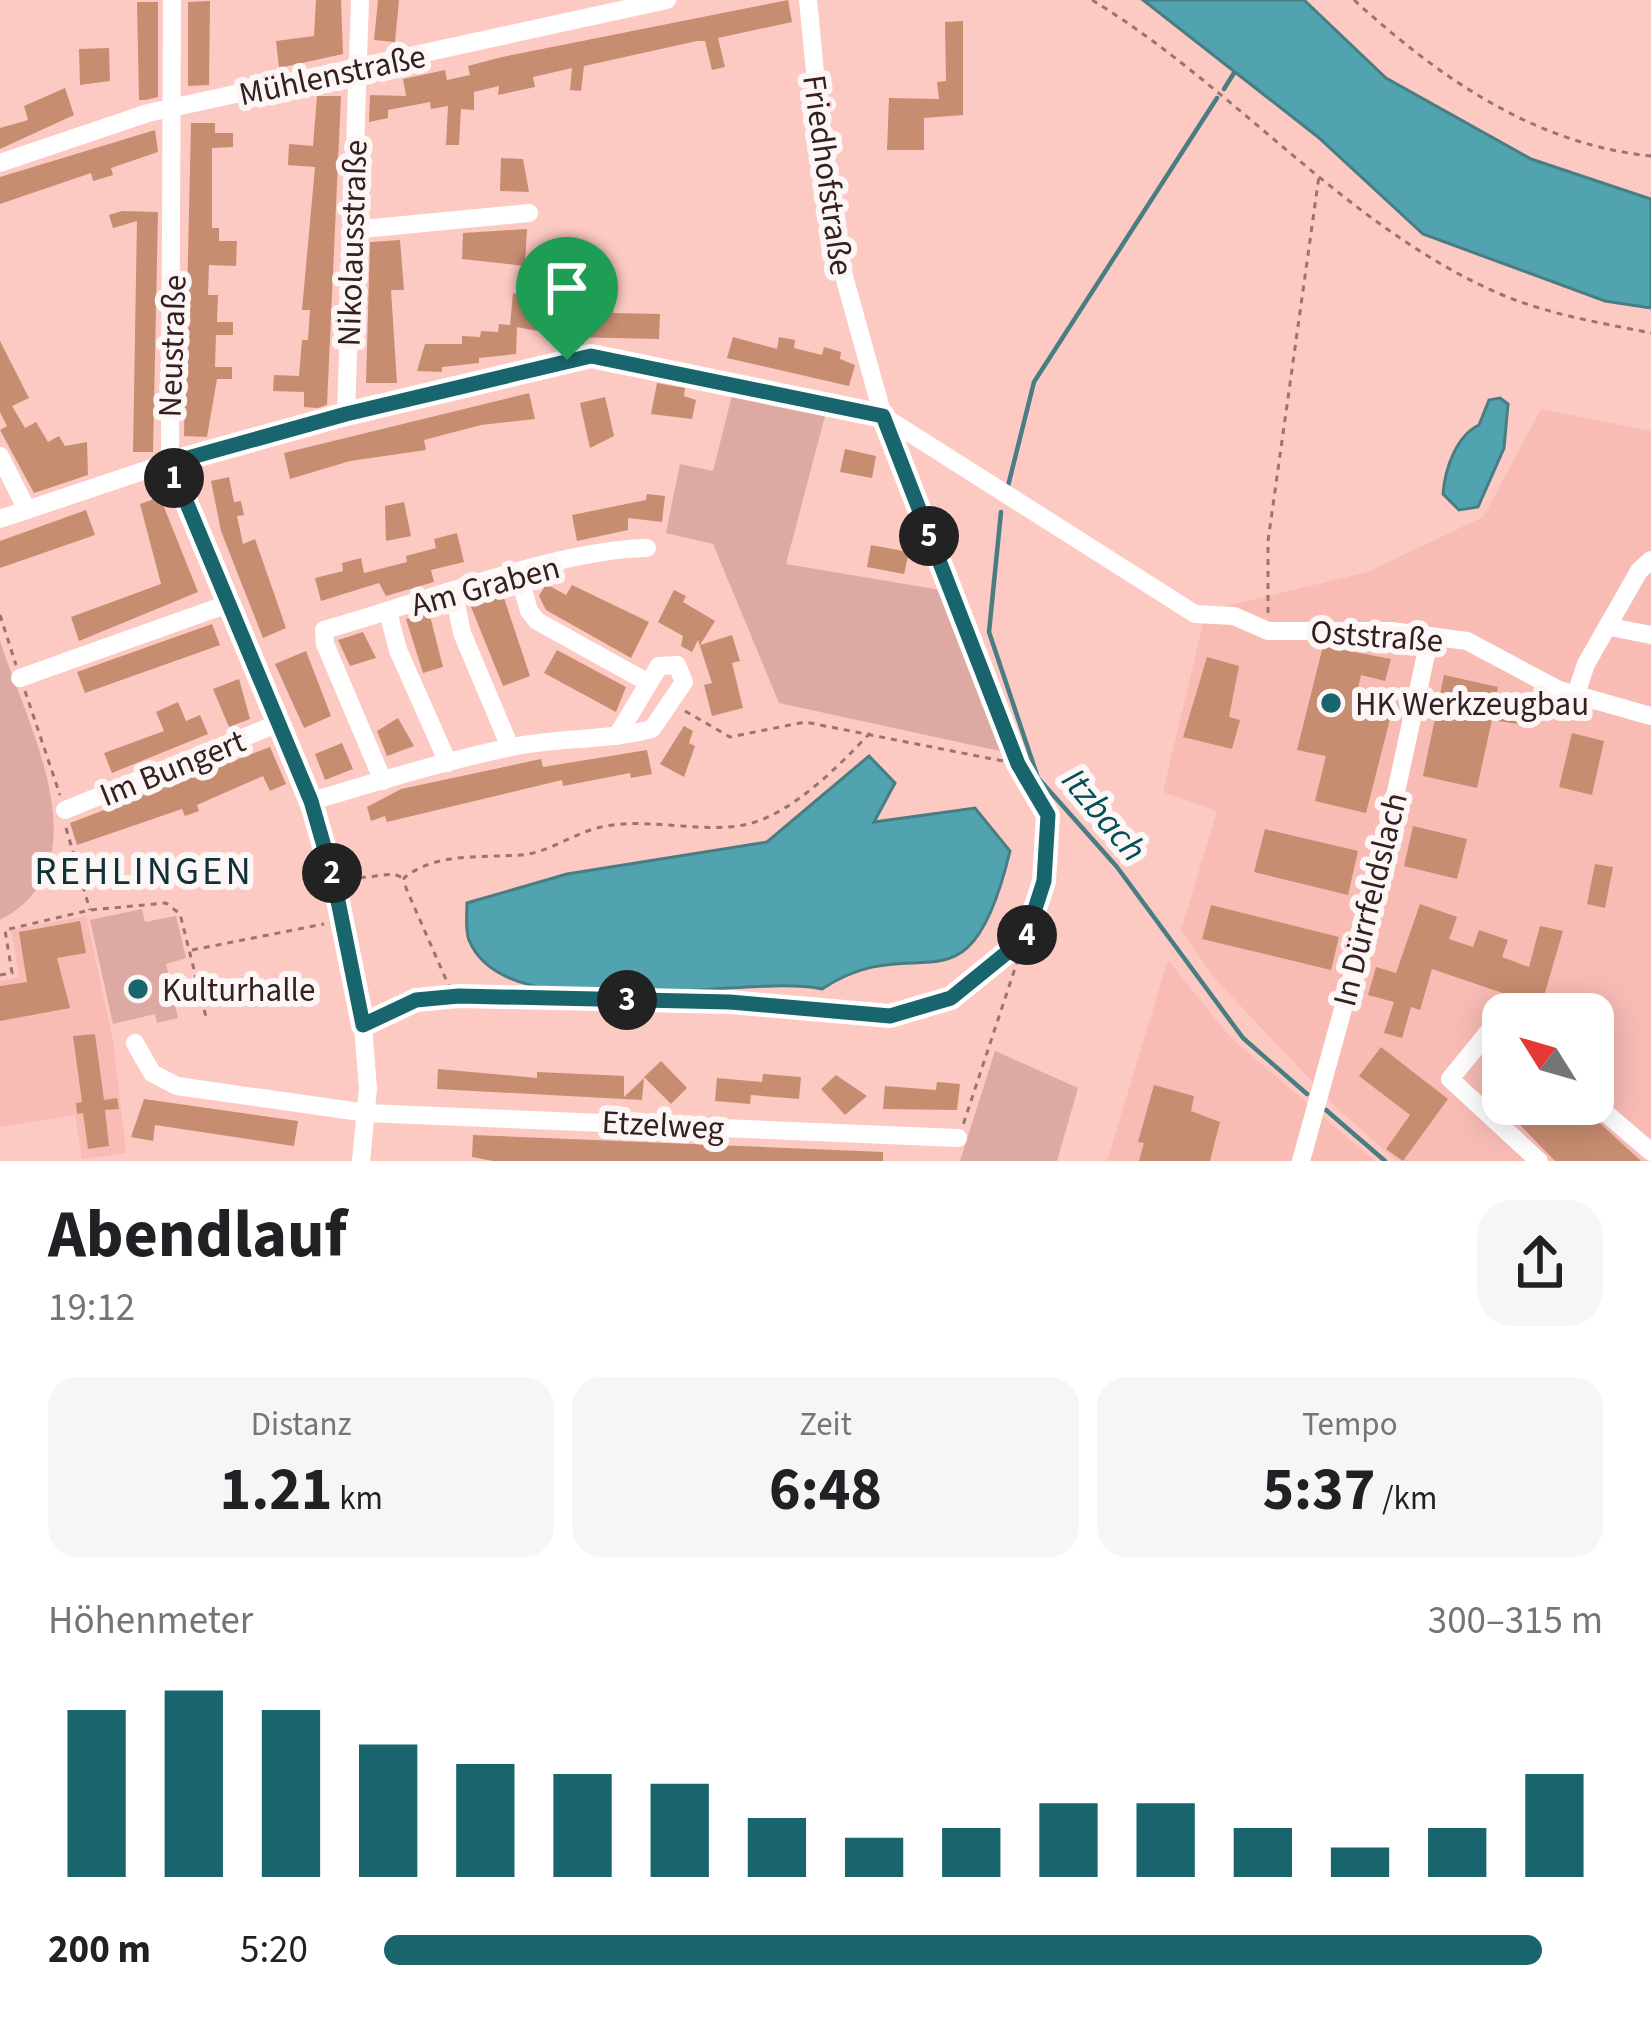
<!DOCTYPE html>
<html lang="de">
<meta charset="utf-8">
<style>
body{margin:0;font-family:"Source Sans 3",sans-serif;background:#f6f6f6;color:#202124;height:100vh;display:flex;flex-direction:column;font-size:45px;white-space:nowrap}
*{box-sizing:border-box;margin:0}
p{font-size:39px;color:#757577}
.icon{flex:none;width:66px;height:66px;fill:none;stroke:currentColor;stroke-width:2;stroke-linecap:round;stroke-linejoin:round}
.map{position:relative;height:1161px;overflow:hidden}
.side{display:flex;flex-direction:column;background:#fff;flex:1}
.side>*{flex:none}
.needle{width:78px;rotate:307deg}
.buttons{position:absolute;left:1482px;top:993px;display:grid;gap:24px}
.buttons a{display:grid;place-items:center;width:132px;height:132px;border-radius:24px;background:#fff;box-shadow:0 6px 30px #0003;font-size:60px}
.pin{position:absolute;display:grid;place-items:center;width:102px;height:102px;color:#fff;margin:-123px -51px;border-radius:50% 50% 50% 0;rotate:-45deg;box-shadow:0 0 12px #0007}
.pin .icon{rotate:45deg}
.km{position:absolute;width:60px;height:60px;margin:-30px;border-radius:50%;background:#222;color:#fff;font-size:33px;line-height:60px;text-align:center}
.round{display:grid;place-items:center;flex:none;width:126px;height:126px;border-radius:36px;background:#f6f6f6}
.head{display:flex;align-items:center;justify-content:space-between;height:204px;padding:0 48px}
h1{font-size:66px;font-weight:700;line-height:90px}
.stats{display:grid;grid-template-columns:repeat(3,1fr);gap:18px;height:204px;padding:12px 48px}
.stats div{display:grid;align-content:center;border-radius:30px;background:#f6f6f6;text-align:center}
.stats b{font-size:60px;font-weight:700}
.stats small{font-size:33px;font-weight:400}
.stats p{font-size:33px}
.chart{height:336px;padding:24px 48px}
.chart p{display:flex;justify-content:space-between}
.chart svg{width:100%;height:216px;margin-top:12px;stroke:#19656e;stroke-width:6}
ul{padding:0 48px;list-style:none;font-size:39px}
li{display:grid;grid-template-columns:192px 144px 1fr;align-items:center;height:90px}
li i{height:30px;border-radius:15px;background:#19656e}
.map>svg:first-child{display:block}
</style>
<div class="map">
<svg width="1651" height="1161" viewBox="0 0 1651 1161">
<rect width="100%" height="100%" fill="#fdc9c3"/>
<g fill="#f8bcb5" fill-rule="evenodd">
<path d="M1541,409L1651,431V1161H1397L1339,1110L1215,979L1181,930L1217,811L1163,792L1206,611L1368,572L1483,517ZM1503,1014H1593V1104H1503Z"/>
<polygon points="86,916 113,1040 126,1153 82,1159 75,1115 0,1127 0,981 19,977 11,930"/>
<polygon points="1168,960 1231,1038 1375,1161 1107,1161"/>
</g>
<g fill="#dcaaa3">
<polygon points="732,395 826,412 786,564 958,593 1023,756 779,703 713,544 666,533 680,464 713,471"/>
<path d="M0,641C27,726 106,864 0,920Z"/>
<polygon points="142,909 145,922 176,916 186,958 166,964 178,1018 157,1023 155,1014 113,1024 90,920"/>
<polygon points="995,1051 1078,1088 1057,1161 960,1161"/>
</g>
<g fill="#51a4af" stroke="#487d84" stroke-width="3">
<polygon points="1143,0 1304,0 1386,78 1531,159 1651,199 1651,308 1605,301 1423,234 1318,137"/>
<path d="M1500,398L1508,404L1504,448L1478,507L1459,510L1443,494C1445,469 1456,436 1479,425L1489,400Z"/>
<path d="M869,756L895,783L874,822L975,808L1010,851C968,1026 920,924 822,989C743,972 507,1034 469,940C465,930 467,914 467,903L567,874L767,842Z"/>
</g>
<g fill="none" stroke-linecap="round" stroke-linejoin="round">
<g stroke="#487d84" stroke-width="4.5">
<polyline points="1224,89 1234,73"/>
<polyline points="1008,486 1034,382 1217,98"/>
<polyline points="1001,512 989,632 1038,778 1117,867 1243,1038 1307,1094"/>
<polyline points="1326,1110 1385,1161"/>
</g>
</g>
<g fill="#c78d71">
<polygon points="316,0 341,0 343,54 279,68 276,41 314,36"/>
<polygon points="378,0 399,0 395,42 374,40"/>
<polygon points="788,0 792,22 718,38 725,67 712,70 705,41 697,41 584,66 581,91 570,90 572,68 533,77 535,87 498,95 499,86 474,92 474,110 461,109 459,145 446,145 448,106 431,109 430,102 388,110 388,118 369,122 370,95 406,96 403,79 445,70 447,80 470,75 468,66 502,57"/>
<polygon points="210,1 209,85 188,86 188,2"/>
<polygon points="137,2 158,2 158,97 145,100 139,100"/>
<polygon points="963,21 963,115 924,118 924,150 887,150 889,98 939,99 937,82 946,81 945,22"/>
<polygon points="109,48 110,81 80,85 79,49"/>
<polygon points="65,88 74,115 0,149 0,128 28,120 24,106"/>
<polygon points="317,96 341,96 327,405 318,408 304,407 304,392 273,391 274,375 299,376 302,340 308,340 310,310 302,310 315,167 288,165 289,144 313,146"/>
<polygon points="191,123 215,123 215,133 233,133 233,147 212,148 212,228 219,228 219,241 237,241 236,266 209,265 208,295 218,295 217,322 233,322 233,335 216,335 215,367 232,367 232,379 217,379 207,437 184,436"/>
<polygon points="155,130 158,152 111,168 113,175 93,181 91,173 0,204 0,177"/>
<polygon points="501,158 523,159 529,192 500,191"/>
<polygon points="122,211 158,212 153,452 133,452 137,221 113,228 109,215"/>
<polygon points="527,229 525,266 462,259 463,233"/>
<polygon points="400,240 404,290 391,290 397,383 366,383 370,242"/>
<polygon points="513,293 568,312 594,314 595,298 614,300 613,313 660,314 659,339 569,337 517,327 516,354 479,358 479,363 442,367 442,372 417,371 425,344 462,344 462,336 480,337 481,331 498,332 499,324 510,325"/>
<polygon points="733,337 777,349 779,337 795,340 794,348 822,355 824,347 841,352 840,359 855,365 849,386 727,358"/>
<polygon points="0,341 29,398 12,406 25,428 36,422 48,442 59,436 65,446 87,442 88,475 34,493 0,430 7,426 0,412"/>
<polygon points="657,383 685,388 684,396 696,400 692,419 651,414"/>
<polygon points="529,393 535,419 481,425 424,440 426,450 350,461 290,479 284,453"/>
<polygon points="605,397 614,436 590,448 580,403"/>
<polygon points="845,449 876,456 872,478 840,472"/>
<polygon points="229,477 234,502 241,501 244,515 237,516 243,544 255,539 286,628 263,638 221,531 211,481"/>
<polygon points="647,494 665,496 662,522 628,518 628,530 577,541 572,515 646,500"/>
<polygon points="160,497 198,592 79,641 71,617 161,584 140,504"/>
<polygon points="404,502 411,536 386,541 385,506"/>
<polygon points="86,510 95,535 0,568 0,541"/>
<polygon points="457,533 464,562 431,570 434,582 386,596 379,583 321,601 315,578 343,571 342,563 361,558 364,573 407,562 406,556 436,548 434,539"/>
<polygon points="871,545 909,552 904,574 867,567"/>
<polygon points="546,584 566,595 572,585 649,622 631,658 546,610 539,596"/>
<polygon points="674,590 686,596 683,602 715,621 700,645 732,635 740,661 732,663 743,708 712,716 704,685 712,683 698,640 692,652 681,646 683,636 658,622"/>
<polygon points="502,592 530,676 503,686 469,602"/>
<polygon points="429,612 443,667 423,673 406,619"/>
<polygon points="212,624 220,645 85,693 77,672"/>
<polygon points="363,632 376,658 350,666 338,640"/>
<polygon points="1323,646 1391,659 1385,681 1361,675 1354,706 1391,715 1366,813 1315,801 1326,756 1297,750"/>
<polygon points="557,650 626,687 616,712 544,673"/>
<polygon points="306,651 331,716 304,728 275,664"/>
<polygon points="1207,657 1239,666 1229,717 1240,720 1232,749 1183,737"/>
<polygon points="1444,675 1498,687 1496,700 1539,708 1536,727 1492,720 1477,788 1423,776"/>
<polygon points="239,679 250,719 229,727 213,689"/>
<polygon points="178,702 186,721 200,715 208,734 112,773 104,753 164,731 156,712"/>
<polygon points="398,718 414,746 387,756 377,731"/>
<polygon points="684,726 693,731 689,743 695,746 684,777 660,764"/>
<polygon points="1572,733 1604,741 1592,795 1559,787"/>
<polygon points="342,743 353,769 325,780 315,754"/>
<polygon points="270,747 286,784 270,791 263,776 197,805 199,811 185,816 182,809 77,845 70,823"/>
<polygon points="647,750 652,774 631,778 630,773 563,786 562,780 387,822 385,816 371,821 367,807 401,789 541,759 543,767"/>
<polygon points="1413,826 1467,839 1457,879 1404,866"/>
<polygon points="1265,829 1358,851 1348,895 1254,872"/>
<polygon points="1595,864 1613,867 1605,908 1587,904"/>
<polygon points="1420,904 1457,917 1449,939 1473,947 1479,930 1508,940 1502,957 1529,967 1540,926 1563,931 1541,1006 1432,969 1420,1010 1411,1007 1402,1038 1384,1033 1394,1002 1368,995 1376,967 1396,973"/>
<polygon points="1211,905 1339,937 1331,970 1202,939"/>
<polygon points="80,921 86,953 57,958 70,1008 0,1021 0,986 27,982 19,932"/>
<polygon points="95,1034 104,1100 117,1098 119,1109 105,1110 109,1146 88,1149 83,1113 77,1114 76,1103 82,1102 73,1036"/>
<polygon points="1381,1047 1448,1099 1403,1161 1386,1149 1410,1115 1359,1076"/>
<polygon points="661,1061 687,1088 671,1104 644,1077"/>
<polygon points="438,1069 537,1078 537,1072 624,1076 624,1097 644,1078 642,1100 437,1089"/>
<polygon points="763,1074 801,1077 799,1099 751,1095 750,1104 715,1101 717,1078 762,1082"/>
<polygon points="836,1075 867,1096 845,1115 821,1089"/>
<polygon points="937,1082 960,1084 957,1110 883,1109 885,1086 936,1090"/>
<polygon points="1154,1085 1194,1096 1191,1111 1220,1122 1210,1161 1139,1161 1144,1143 1138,1142"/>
<polygon points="144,1099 298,1121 294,1146 155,1125 153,1141 131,1137"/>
<polygon points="1538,1104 1579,1104 1641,1161 1555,1161 1520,1125"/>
<polygon points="473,1135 883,1152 883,1161 493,1161 472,1157"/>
</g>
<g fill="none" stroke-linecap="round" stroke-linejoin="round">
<g stroke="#997571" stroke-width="3" stroke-dasharray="6 6" stroke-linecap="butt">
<path d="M1092,0C1235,87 1346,227 1500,294C1547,314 1601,323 1651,333"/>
<path d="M1354,0C1439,77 1533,144 1651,156"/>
<polyline points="893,442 1017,763"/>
<polyline points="1268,613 1268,541 1319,176"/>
<polyline points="0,615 16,665"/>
<polyline points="25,691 60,795"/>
<polyline points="685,711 730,737 805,722 1018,764 1047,815 1044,881 963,1125"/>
<path d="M870,733C839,766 790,816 744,825C700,833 651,818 606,826C575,831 551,853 520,855C483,858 435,852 404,878L406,888L448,984L459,996L730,1002L890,1015L951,998L1026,937"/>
<polyline points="66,828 90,910"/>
<polyline points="348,879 394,874 403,878"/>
<polyline points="192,950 324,924"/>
<polyline points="0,975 12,973 5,930 90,910 166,903 180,914 206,1017"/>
<polyline points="377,1022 417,1000 457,996"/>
</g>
<g stroke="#fff" stroke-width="18">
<polyline points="172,0 170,462 325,845 363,1025 368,1089 361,1161"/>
<polyline points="808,0 830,226 883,416"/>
<polyline points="0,163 148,113 667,0"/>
<polyline points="352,230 529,213"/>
<polyline points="346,414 360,0"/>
<polyline points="0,456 27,510"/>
<polyline points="0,519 170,462 346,414 567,360 617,358 883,416 1195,614 1234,616 1268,631 1391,631 1467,641 1559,690 1651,716"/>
<polyline points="519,575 529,611 537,621 647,682"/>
<polyline points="454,594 462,633 510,747"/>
<polyline points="388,612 398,650 448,763"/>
<polyline points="1610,627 1651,635"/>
<polyline points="20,678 228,604"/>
<polyline points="1575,697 1586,664 1639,571 1651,560"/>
<path d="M383,781L325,644L324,630C414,605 559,549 647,548"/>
<path d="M311,801C377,782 444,761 512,747C559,737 606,741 652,729L684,682L677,665L659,666L617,736"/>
<polyline points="65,810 279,723"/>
<polyline points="1503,1030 1490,1030 1450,1079 1539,1161"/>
<polyline points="135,1043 152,1073 177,1086 367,1113 958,1138"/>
<polyline points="1593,1102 1651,1152"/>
<polyline points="1301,1161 1370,911 1430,636"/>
</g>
</g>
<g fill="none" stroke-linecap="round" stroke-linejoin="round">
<g stroke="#fff" stroke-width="24">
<polygon id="route" points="591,356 883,416 1018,764 1048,815 1044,881 1026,937 951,998 890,1016 730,1002 459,996 416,1000 363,1025 334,881 311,801 170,463 346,414"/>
</g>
<use href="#route" stroke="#19656e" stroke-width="15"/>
</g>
<g fill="#19656e" stroke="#fcf7f6" stroke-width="4.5">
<circle cx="1331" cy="703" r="12"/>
<circle cx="138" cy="989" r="12"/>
</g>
<g text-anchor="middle" stroke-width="12" stroke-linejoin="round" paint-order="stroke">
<g font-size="33" fill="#34211f" stroke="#fcf7f6">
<text transform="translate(332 74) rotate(-12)" y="12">Mühlenstraße</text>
<text transform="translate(829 175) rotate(82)" y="12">Friedhofstraße</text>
<text transform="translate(351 243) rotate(-88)" y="12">Nikolausstraße</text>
<text transform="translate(171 346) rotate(-88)" y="12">Neustraße</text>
<text transform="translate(485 585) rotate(-15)" y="12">Am Graben</text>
<text transform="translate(1377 635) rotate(4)" y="12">Oststraße</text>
<text transform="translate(172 767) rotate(-22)" y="12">Im Bungert</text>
<text transform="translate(1369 899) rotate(-76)" y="12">In Dürrfeldslach</text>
<text transform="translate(663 1124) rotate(3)" y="12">Etzelweg</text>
</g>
<g font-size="33" fill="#34211f" stroke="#fcf7f6" text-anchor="start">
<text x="1355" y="715">HK Werkzeugbau</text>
<text x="162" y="1001">Kulturhalle</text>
</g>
<g font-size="36" font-style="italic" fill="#015058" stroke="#fcf7f6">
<text transform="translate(1105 814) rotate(50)" y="13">Itzbach</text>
</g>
<g font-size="39" letter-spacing="3" fill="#103237" stroke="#fcf7f6">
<text x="144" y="884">REHLINGEN</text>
</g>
</g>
</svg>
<div class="buttons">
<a><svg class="needle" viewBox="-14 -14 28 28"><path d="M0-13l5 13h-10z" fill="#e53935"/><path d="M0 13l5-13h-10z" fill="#757577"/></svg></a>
</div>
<div class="pin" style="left:567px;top:360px;background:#1e9e55"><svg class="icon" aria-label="arrive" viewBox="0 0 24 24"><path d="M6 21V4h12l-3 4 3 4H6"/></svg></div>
<b class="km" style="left:174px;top:478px">1</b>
<b class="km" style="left:332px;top:873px">2</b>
<b class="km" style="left:627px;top:1000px">3</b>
<b class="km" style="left:1027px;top:935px">4</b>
<b class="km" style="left:929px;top:536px">5</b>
</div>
<section class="side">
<div class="head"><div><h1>Abendlauf</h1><p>19:12</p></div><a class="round"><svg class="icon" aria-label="share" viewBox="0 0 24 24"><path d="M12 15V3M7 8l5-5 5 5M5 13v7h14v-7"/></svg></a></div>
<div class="stats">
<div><p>Distanz</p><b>1.21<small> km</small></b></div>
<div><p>Zeit</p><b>6:48</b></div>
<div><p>Tempo</p><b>5:37<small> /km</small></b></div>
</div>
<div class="chart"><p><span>Höhenmeter</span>300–315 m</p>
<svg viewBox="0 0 160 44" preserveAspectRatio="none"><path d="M5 44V10M15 44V6M25 44V10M35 44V17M45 44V21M55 44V23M65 44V25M75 44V32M85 44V36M95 44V34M105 44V29M115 44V29M125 44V34M135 44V38M145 44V34M155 44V23"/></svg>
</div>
<ul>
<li><b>200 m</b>5:20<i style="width:95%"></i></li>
</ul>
</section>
